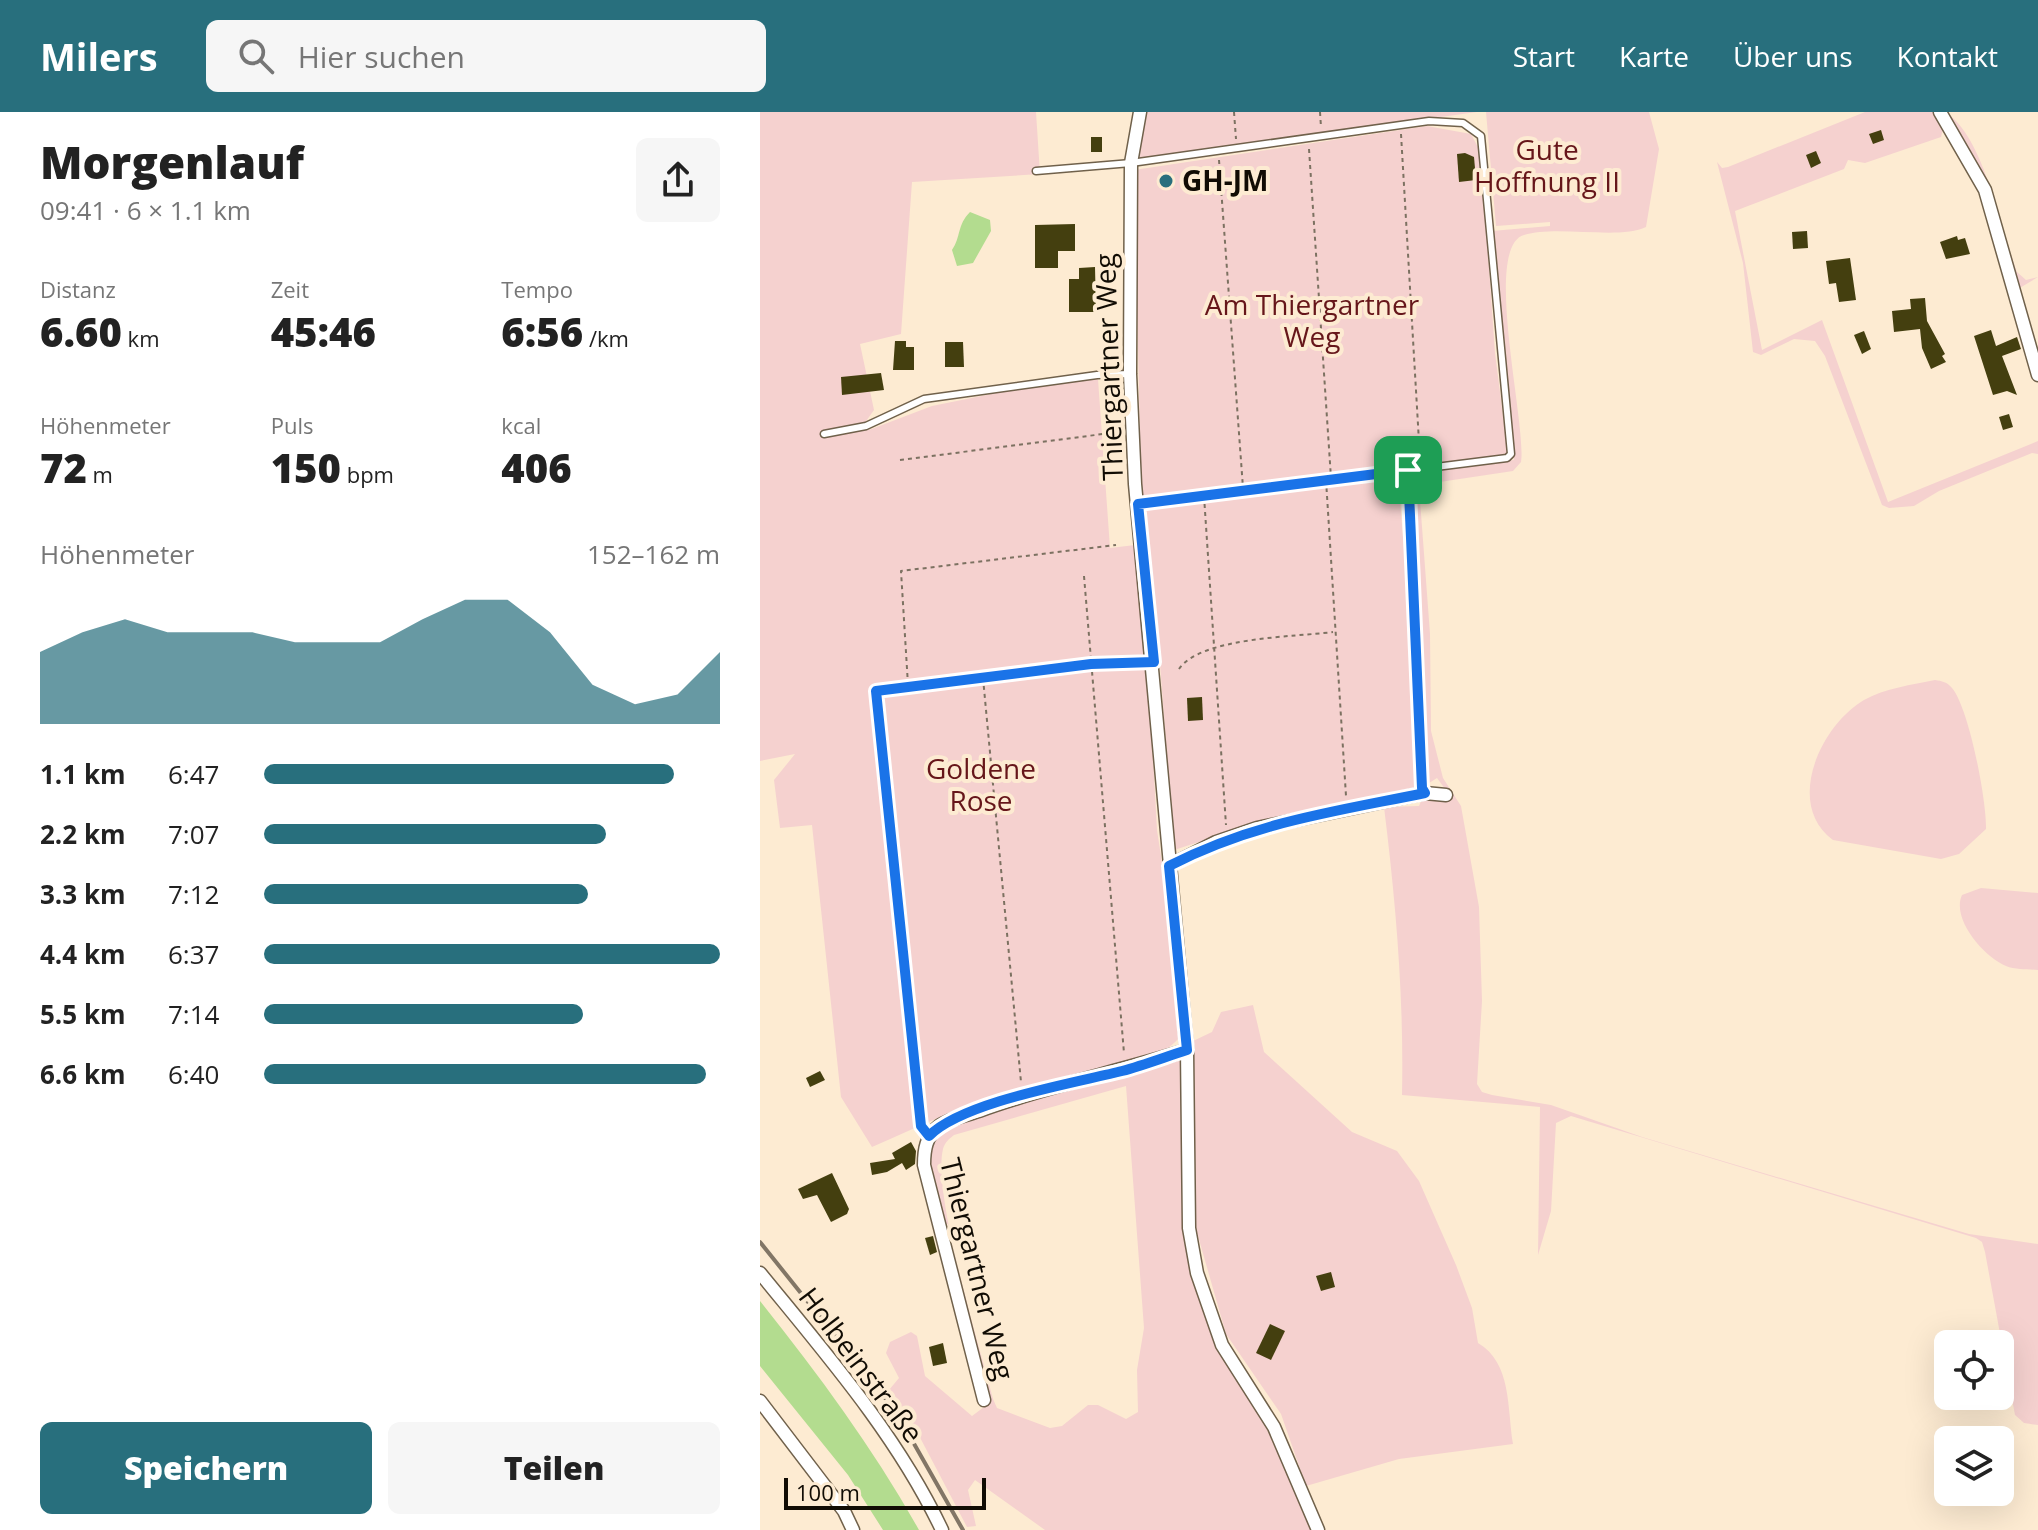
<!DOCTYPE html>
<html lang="de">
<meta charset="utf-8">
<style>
body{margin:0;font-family:"Open Sans",sans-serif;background:#f6f6f6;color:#222;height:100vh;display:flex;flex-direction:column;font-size:30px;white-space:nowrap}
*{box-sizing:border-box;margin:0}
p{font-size:26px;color:#767676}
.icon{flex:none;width:44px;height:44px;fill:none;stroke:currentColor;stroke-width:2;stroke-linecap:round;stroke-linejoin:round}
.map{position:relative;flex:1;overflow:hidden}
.panel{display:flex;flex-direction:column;background:#fff;width:760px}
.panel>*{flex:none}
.buttons{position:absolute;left:1174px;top:1218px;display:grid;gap:16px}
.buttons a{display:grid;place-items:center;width:80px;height:80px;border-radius:12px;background:#fff;box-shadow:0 8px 32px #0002;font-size:40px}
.scale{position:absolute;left:24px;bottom:20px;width:202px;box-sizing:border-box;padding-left:8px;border:4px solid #110c04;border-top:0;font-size:22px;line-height:28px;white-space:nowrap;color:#110c04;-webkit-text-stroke:6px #fdebd2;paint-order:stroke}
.pin{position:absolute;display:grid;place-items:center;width:68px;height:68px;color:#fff;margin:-34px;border-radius:16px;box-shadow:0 4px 12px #0006}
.round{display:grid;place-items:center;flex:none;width:84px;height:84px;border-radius:12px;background:#f6f6f6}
.headline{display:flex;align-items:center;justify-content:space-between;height:136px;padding:0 40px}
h1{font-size:44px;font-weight:800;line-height:60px}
.figures{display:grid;grid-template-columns:repeat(3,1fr);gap:12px;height:136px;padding:8px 40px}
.figures div{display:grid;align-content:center}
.figures b{font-size:40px;font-weight:800}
.figures small{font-size:22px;font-weight:400}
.figures p{font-size:22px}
.chart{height:224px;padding:16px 40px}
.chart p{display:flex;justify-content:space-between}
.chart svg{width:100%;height:144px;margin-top:8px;fill:#286f7d;opacity:.7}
.action{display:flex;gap:16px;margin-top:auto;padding:16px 40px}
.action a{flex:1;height:92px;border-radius:12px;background:#286f7d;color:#fff;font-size:32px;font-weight:800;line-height:92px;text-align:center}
.action a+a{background:#f6f6f6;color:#222}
ul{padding:0 40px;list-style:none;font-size:26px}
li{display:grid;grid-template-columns:128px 96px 1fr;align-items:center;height:60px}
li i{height:20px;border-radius:10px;background:#286f7d}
header{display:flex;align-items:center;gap:48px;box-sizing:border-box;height:112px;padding:0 40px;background:#286f7d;color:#fff}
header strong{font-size:38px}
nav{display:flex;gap:44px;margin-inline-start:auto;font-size:28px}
.search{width:560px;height:72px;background:#f6f6f6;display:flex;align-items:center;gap:20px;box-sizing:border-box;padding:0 28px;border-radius:12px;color:#767676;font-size:30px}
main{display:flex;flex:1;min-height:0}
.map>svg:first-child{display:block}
</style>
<header>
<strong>Milers</strong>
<div class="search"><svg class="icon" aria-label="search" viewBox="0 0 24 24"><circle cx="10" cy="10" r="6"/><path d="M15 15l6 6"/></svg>Hier suchen</div>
<nav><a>Start</a><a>Karte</a><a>Über uns</a><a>Kontakt</a></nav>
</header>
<main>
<section class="panel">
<div class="headline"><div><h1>Morgenlauf</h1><p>09:41 · 6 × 1.1 km</p></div><a class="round"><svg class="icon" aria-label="share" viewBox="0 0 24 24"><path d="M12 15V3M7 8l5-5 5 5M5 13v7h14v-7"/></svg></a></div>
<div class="figures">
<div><p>Distanz</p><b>6.60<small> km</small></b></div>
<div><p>Zeit</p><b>45:46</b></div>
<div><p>Tempo</p><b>6:56<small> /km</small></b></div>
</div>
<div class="figures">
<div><p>Höhenmeter</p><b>72<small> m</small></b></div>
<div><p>Puls</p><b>150<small> bpm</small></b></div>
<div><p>kcal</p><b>406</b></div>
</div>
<div class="chart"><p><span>Höhenmeter</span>152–162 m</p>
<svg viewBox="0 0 160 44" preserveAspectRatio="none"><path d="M0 44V22L10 16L20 12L30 16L40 16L50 16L60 19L70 19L80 19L90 12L100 6L110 6L120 16L130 32L140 38L150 35L160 22V44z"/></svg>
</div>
<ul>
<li><b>1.1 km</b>6:47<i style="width:90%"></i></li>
<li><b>2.2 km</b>7:07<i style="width:75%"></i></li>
<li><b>3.3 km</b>7:12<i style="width:71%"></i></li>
<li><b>4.4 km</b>6:37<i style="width:100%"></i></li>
<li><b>5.5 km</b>7:14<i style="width:70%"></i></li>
<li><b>6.6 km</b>6:40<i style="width:97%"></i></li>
</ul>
<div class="action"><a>Speichern</a><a>Teilen</a></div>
</section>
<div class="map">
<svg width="1278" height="1418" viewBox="0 0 1278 1418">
<rect width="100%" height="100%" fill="#fdebd2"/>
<g fill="#f5d1cf" fill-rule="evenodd">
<path d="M0,0H276L280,62L152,70L141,222L100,232L114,298L104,312L109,318L172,294L246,279L338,267L350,436L375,433L388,552L397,718L411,810L419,926C384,964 315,961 268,974C215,988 162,1013 112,1035L81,985L52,713L20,716L14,668L35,642L0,649Z"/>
<polygon points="385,0 717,0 375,47"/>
<path d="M726,0H889L899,37L886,115C860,128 796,113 764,123C722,135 767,312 761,350L753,359L673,371L660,388L670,522L671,619L683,666L701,694L719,795L722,889L717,972L722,980L732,983L791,993L882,1025L1209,1122L1278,1132V1313L1264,1311L1255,1303L1225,1140L1222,1130L1216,1126L811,1004L796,1011L791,1099L778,1143L780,995L642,983C644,886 636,792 624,695L659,694L662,687L688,681L677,666L666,673L665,660L657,458L644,367L653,358L638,363L645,450H651L658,679L467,721L414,738L399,539L381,369L374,58L667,14L711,22L721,41L735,241L748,343L666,353L655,358L754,348L734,178L732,119L790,114V110L736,114Z"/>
<polygon points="1105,0 1176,0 1183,17 1181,25 1105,51 1088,48 1084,57 975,99 1002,238 1062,208 1128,390 1278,329 1278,342 1272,341 1179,379 1154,394 1129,396 1122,393 1065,244 1055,229 1034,227 1001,243 993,240 983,151 957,50 962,56 968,55"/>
<path d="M1185,0C1224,23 1241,119 1257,160L1266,168L1278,165L1258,177L1228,75Z"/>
<path d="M1175,568C1182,569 1187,570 1192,576C1209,596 1227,690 1226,717L1199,742L1181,747L1073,728C1024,692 1061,613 1104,588C1125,576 1152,573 1175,568Z"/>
<path d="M1221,776L1278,781V858C1268,857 1256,858 1246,854C1224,845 1191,807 1202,783Z"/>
<path d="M493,893L504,940L592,1020L637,1039L659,1069L696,1153L712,1196L718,1231C752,1251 747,1296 753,1332L639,1347L546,1374L521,1302L466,1222L432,1103L431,930L452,920L461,900Z"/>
<path d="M418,945L423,948L424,1100L451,1210L516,1330L552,1418H285L215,1368L208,1378L216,1414L207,1415L155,1316L129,1278L139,1266L126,1241L130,1230L151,1220L157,1224L165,1264L212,1304L228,1292L188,1112L182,1113C169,1064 150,1033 206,1006ZM366,974L384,1216L377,1258L378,1300L366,1307L338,1293H328L302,1314L290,1316L237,1296L233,1287C220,1235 172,1082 183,1037C185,1030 189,1027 194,1023Z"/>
</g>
<g fill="#b3dc8f">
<path d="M210,100L230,108L231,119L213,151L197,154L192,138C201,125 197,113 210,100Z"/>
<path d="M0,1189C59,1263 113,1336 159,1418H123L88,1363L0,1254Z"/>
</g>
<g fill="#443f0f">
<polygon points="1121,18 1124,28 1113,32 1109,22"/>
<rect x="331" y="25" width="11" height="15"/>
<polygon points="1056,39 1061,51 1051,56 1046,43"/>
<polygon points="705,41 714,45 716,68 699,70 697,42"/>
<polygon points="411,62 412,76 401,77 400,63"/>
<polygon points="315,112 315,139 298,139 298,156 275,156 275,113"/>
<polygon points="1047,119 1048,136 1033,137 1032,120"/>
<polygon points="1197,124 1198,128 1205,126 1210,142 1186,147 1180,130"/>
<polygon points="1090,146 1096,188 1079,190 1076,171 1069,172 1066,149"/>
<polygon points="335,155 336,200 309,200 309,167 319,167 319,156"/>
<polygon points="1165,186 1167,209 1185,242 1182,244 1186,250 1171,257 1162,236 1160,217 1134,220 1132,199 1151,197 1150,187"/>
<polygon points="1231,218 1236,234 1257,225 1261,237 1242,244 1257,283 1247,279 1233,283 1214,224"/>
<polygon points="1104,219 1111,237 1102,242 1094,223"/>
<polygon points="135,229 146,229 146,235 154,235 154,258 133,258"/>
<polygon points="185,230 203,230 204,255 185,255"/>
<polygon points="121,261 124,278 82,283 81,265"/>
<polygon points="1249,302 1253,315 1243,318 1239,305"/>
<polygon points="442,585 443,608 428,609 427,586"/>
<polygon points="60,959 65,968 50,975 46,966"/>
<polygon points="151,1030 156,1039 155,1052 146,1058 142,1051 127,1060 112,1063 110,1051 135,1047 132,1041"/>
<polygon points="72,1061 89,1097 87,1102 71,1110 57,1083 43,1087 38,1077"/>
<polygon points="173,1124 177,1140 170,1143 165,1126"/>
<polygon points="571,1160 575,1175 561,1179 556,1164"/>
<polygon points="510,1212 525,1219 511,1248 496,1241"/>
<polygon points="183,1231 187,1251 173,1254 169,1235"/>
</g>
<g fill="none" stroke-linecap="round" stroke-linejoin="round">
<g stroke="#70614b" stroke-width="9">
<g id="service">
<polyline points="276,59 371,51 669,9 703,11 721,24 751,342 747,346 660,357"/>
<polyline points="64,322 106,314 164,287 337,263 370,262"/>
</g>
</g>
<g stroke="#70614b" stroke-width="15">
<g id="minor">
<polyline points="380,0 371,51 370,262 375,372 427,938 429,1116 437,1161 462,1233 514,1315 558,1418"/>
<polyline points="1180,0 1225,78 1278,263"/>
<polyline points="409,754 456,730 497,716 665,681 686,683"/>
<path d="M0,1161C66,1242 137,1323 182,1418"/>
<path d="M224,1288L164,1053C164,1038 166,1024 179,1014C189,1007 207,1003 219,999C287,974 358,960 427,938"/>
<polyline points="0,1289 84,1399 93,1418"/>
</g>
</g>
<g stroke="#7c7161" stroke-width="2" stroke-dasharray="4 4" stroke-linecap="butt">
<polyline points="474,0 476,27"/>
<polyline points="560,0 561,15"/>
<polyline points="641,22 660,347"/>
<polyline points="549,37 571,366"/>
<polyline points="459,48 483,376"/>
<polyline points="140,348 351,321"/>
<polyline points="648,359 662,669"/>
<polyline points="566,368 586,684"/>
<polyline points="444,384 466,713"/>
<polyline points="388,391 652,358"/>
<polyline points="324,464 364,941"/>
<path d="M419,557C441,525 535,525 573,520"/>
<polyline points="223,566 261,970"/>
<polyline points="148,573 141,459 356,433"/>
<polyline points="161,1011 116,579 377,549"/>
</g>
<use href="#service" stroke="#fff" stroke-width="6"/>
<use href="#minor" stroke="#fff" stroke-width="12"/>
<polyline stroke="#827666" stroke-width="4" points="0,1130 136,1300 203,1418"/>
</g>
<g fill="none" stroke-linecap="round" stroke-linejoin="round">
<g stroke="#fff" stroke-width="16">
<path id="route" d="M648,358L662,676L665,681C573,700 495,710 409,754L427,938C405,945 384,953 362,959C314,971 202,990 169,1024L161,1014L116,579L331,552L394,550L378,392Z"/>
</g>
<use href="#route" stroke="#1a73e8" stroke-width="10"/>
</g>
<circle fill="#286f7d" stroke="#fdebd2" stroke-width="3" cx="406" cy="69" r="8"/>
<g text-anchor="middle" stroke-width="8" stroke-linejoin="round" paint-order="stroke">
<g font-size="28" fill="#66161a" stroke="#fdebd2">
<text x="787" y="48">Gute<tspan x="787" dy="32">Hoffnung II</tspan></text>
<text x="552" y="203">Am Thiergartner<tspan x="552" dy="32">Weg</tspan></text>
<text x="221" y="667">Goldene<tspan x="221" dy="32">Rose</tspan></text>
</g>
<g font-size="28" font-weight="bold" fill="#110c04" stroke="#fdebd2" text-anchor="start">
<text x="422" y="79">GH-JM</text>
</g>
<g font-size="28" fill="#110c04" stroke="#fdebd2">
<text transform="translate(349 255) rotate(-92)" y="10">Thiergartner Weg</text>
<text transform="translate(217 1157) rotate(76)" y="10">Thiergartner Weg</text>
<text transform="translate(101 1253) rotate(53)" y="10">Holbeinstraße</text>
</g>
</g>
</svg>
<div class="buttons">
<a><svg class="icon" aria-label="locate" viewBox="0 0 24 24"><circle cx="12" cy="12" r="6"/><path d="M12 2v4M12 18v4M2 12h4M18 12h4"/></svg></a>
<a><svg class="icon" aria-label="layers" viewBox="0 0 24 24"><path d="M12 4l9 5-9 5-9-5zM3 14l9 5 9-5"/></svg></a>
</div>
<div class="scale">100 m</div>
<div class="pin" style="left:648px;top:358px;background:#1e9e55"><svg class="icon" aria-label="arrive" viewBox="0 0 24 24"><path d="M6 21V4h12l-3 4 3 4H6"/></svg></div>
</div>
</main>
